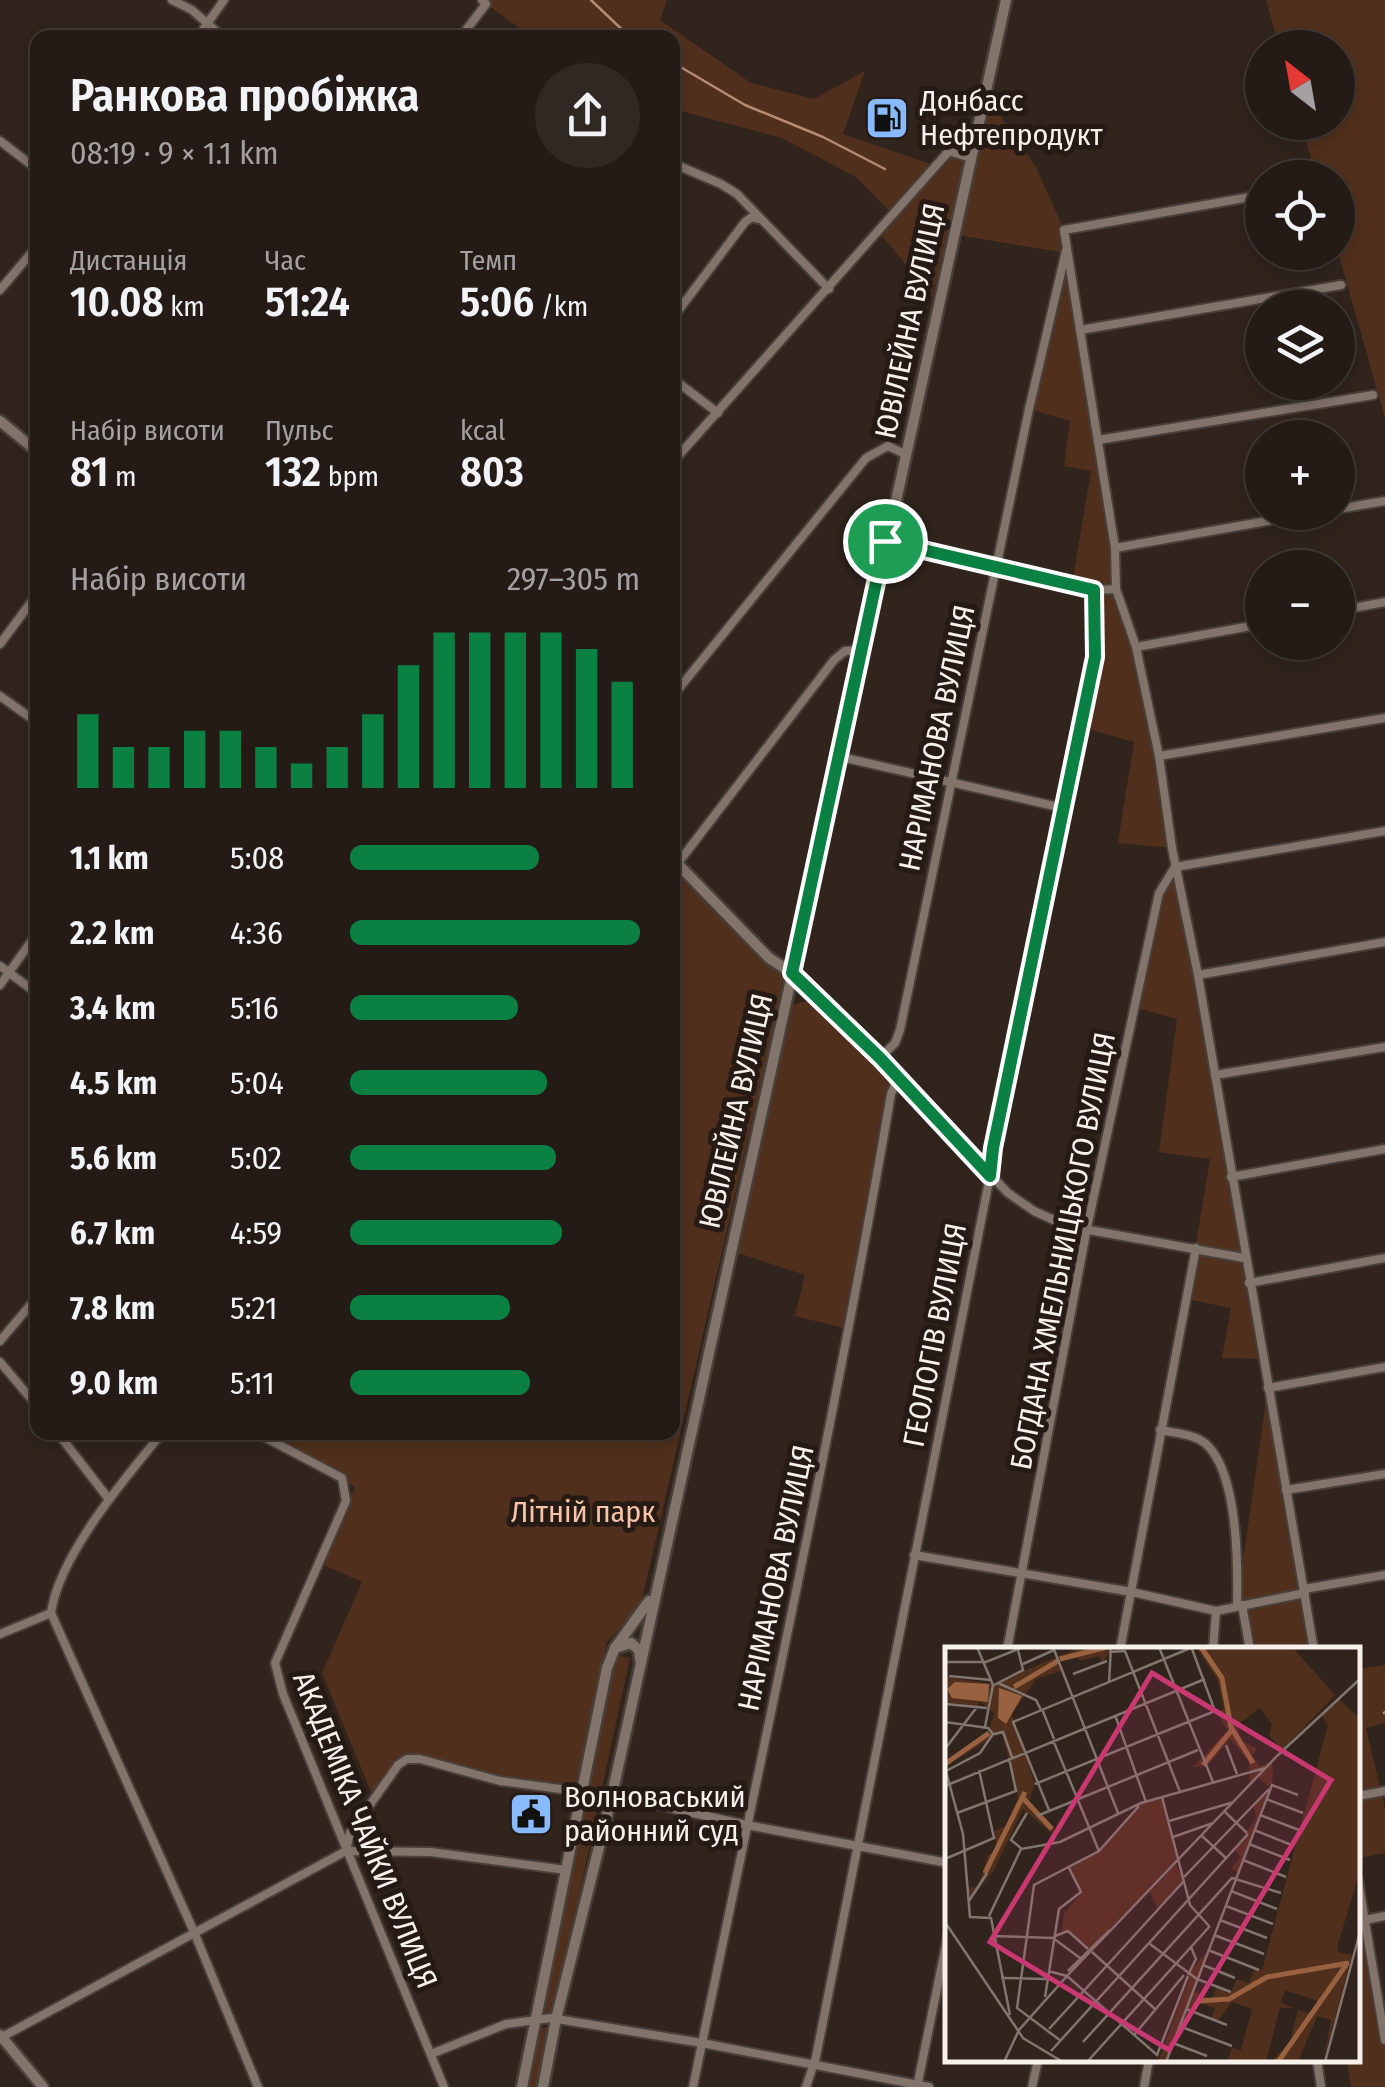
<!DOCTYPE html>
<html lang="uk">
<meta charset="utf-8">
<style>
body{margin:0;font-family:"Fira Sans Condensed",sans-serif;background:#302823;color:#f1f3f6;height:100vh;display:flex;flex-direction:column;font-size:38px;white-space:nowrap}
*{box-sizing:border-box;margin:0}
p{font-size:32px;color:#a3a1a1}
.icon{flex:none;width:55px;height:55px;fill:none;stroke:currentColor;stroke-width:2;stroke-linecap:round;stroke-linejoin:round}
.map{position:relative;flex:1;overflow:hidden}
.sheet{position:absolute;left:30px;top:30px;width:650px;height:1410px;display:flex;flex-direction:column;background:#241b16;border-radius:20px;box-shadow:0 5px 15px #0003,0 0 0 2px #413935}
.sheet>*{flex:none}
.needle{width:65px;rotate:329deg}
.tools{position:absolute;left:1245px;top:30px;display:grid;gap:20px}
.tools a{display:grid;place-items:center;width:110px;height:110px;border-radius:50%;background:#241b16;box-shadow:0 5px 15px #0003,0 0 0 2px #413935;font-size:50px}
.pin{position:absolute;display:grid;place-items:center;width:85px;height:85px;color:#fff;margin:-42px;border:5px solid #fff;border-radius:50%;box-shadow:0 2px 10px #0007}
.round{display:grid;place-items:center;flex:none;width:105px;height:105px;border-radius:52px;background:#302823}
.summary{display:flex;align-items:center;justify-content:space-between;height:170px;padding:0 40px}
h1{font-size:45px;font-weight:600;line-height:75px}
.stats{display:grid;grid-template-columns:repeat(3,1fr);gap:15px;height:170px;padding:10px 40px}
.stats div{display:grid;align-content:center}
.stats b{font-size:42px;font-weight:600}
.stats small{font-size:28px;font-weight:400}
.stats p{font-size:28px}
.chart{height:280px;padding:20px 40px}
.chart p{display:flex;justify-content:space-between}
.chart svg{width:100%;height:180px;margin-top:10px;stroke:#0b8043;stroke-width:6}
ul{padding:0 40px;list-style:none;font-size:32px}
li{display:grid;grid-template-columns:160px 120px 1fr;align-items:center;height:75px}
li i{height:25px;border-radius:12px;background:#0b8043}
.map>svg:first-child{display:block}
</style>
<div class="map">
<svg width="1385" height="2087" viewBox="0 0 1385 2087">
<rect width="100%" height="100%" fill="#30241d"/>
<g fill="#50301c">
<polygon points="491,0 667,0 660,20 751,83 814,99 865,71 843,134 936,166 949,151 967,157 932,297 879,232 893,215 856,177 782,138 673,109 672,38 595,38 592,35 589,38 532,37 486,4"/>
<polygon points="1266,0 1385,0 1385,418 1338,252 1338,178 1316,177 1301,123 1338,122 1338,48 1279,47"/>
<polygon points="988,98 1036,167 1064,230 1115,548 1116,589 1136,647 1172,848 1118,843 1134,742 1080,727 1095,657 1095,590 1072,584 1091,471 1064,466 1070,421 1029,409 1061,252 957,235"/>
<polygon points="673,860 787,968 644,1591 637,1610 607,1642 578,1786 500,1781 408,1759 374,1799 322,1673 362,1582 319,1563 355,1487 257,1433 672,1432"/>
<polygon points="1175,867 1263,1359 1222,1358 1231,1308 1187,1299 1210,1159 1159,1152 1177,1019 1134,1007 1159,893"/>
<polygon points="801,1002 813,1002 892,1081 887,1091 844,1328 795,1316 805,1275 738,1253 791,1006"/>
<polygon points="1268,1388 1314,1649 1250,1650 1242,1605 1243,1560"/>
<polygon points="611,1654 630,1658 554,2011 538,2013"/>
<polygon points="1385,1665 1385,1723 1366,1728 1385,1808 1385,1853 1358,1858 1358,1669"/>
<polygon points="1358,1880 1385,2040 1385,2087 1351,2087 1347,2060 1358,2060"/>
<polygon points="552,2027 540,2087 525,2087 537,2028"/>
</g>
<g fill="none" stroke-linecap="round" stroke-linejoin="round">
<g stroke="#b58c73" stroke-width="2.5">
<polyline points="591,0 631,38"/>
<polyline points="672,62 745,105 823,137 885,169"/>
<polyline points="1384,1713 1385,1712"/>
</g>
<g stroke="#483f39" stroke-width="12">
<g id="minor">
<polyline points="172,0 192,10 224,38"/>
<polyline points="197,38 224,0"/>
<polyline points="460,38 486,4 482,0"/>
<polyline points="0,141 38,170"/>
<polyline points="672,163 721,184 737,194 829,289"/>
<polyline points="1250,197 1064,230 1115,548 1116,589 1136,647 1159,756 1172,848 1198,975 1314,1650"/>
<polyline points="0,290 38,245"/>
<polyline points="672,319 745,222 752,217 758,219"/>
<polyline points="1080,330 1341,285"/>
<polyline points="672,378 718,413"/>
<polyline points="1098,440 1373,395"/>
<polyline points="672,463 949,151 971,158"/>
<polyline points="1338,509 1385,501"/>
<polyline points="885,541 1095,590 1116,589"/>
<polyline points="1115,548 1318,512"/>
<polyline points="1338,611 1385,602"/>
<polyline points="0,644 38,593"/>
<polyline points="1136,647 1262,624"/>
<polyline points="0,696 38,723"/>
<polyline points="672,697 866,458 888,446 907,455"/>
<polyline points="1159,756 1385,718"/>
<polyline points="841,757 1063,808"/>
<polyline points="678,863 834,660 845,651 863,650"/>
<polyline points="0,966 38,994"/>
<polyline points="792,973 880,1058 1008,1193 1034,1211 1067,1226 1244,1258"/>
<polyline points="1198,975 1385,942"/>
<polyline points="0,985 38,932"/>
<polyline points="880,1058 895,1043 900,1030 1029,409 1066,251"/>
<polyline points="1215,1075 1385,1047"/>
<polyline points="1231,1177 1385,1149"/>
<polyline points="1249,1283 1385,1258"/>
<polyline points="0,1341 38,1296"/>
<polyline points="0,1362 38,1407"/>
<polyline points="1268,1388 1385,1367"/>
<path d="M1160,1430C1174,1433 1195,1434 1206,1444C1238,1473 1238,1566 1237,1606"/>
<polyline points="57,1432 108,1498"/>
<path d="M163,1432C126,1477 59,1555 51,1613L194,1932L258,2087"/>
<polyline points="255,1432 342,1478 346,1501 275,1663 283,1694 444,2087"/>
<polyline points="1286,1490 1385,1474"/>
<polyline points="914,1555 1132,1592 1216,1611 1305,1593"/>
<polyline points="1304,1589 1385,1575"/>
<polyline points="1242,1605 1250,1650"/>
<polyline points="0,1634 51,1613"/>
<polyline points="1007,1650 1087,1228 1159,893 1175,867 1385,831"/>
<polyline points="1120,1650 1196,1248"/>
<polyline points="1213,1650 1216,1611"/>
<polyline points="612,1795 747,1825 948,1863"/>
<polyline points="1358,1796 1385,1791"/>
<polyline points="346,1851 350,1833 398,1765 407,1759 420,1759 500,1781 583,1792"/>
<polyline points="1358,1880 1385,2040"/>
<polyline points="1365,1920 1385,1916"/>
<polyline points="2,2037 346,1851 431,1852 566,1870"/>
<polyline points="431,2054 506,2024 551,2018 702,2043 929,2087"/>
<polyline points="1317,2060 1321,2087"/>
<path d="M693,2087C761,1756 834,1427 891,1094L898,1078"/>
<polyline points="806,2087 816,2057 990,1176 993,1148 1095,657 1095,590"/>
<polyline points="917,2087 948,1935"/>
<polyline points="1032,2087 1038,2060"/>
<polyline points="1144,2087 1149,2060"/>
</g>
</g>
<g stroke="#483f39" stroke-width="15">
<g id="tertiary">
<polyline points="0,421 38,452"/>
<polyline points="672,858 769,958 792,973"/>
<polyline points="615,1648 631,1643 639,1650 640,1660"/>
<polyline points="0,2035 43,2087"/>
<polyline points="522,2087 607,1668 615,1648 649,1601"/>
<polyline points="543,2087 556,2019 612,1795 1006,0"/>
</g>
</g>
<use href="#minor" stroke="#82736b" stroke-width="8"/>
<use href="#tertiary" stroke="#82736b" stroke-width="10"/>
</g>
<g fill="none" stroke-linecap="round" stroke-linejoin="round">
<g stroke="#fff" stroke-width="20">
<polygon id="route" points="885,541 1094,590 1095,657 993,1148 990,1176 880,1058 792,973"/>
</g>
<use href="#route" stroke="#0b8043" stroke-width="12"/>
</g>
<defs>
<g id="fuel-square" transform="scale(2.25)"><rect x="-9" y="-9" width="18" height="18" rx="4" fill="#89bafc" stroke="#261a14"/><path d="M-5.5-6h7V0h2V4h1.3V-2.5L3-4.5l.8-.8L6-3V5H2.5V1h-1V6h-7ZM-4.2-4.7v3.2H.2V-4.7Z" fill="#111"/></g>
<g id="civic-square" transform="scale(2.25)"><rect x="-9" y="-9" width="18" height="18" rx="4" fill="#89bafc" stroke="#261a14"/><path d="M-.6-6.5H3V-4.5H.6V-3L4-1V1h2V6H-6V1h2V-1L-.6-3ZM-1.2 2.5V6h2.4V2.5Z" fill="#111"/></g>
</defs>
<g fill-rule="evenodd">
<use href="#fuel-square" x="887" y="118"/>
<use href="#civic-square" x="531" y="1814"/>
</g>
<g text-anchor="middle" stroke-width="10" stroke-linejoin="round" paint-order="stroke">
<g font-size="30" fill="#f8f0eb" stroke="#261a14" text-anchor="start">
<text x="920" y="111">Донбасс<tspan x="920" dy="34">Нефтепродукт</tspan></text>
<text x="564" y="1807">Волноваський<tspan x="564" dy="34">районний суд</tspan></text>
</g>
<g font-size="30" fill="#f8f0eb" stroke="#261a14">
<text transform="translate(910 321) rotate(-78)" y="10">ЮВІЛЕЙНА ВУЛИЦЯ</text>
<text transform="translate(937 738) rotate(-78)" y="10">НАРІМАНОВА ВУЛИЦЯ</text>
<text transform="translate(736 1111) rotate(-77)" y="10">ЮВІЛЕЙНА ВУЛИЦЯ</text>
<text transform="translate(1063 1251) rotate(-79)" y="10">БОГДАНА ХМЕЛЬНИЦЬКОГО ВУЛИЦЯ</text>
<text transform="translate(935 1335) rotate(-79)" y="10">ГЕОЛОГІВ ВУЛИЦЯ</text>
<text transform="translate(776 1578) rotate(-78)" y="10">НАРІМАНОВА ВУЛИЦЯ</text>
<text transform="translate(365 1830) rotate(68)" y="10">АКАДЕМІКА ЧАЙКИ ВУЛИЦЯ</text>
</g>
<g font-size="30" fill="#f7c4a8" stroke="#261a14">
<text x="583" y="1522">Літній парк</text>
</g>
</g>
<g transform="translate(945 1647)">
<rect width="415" height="415" fill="#30241d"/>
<path d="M136,0H189L165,5L157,16L154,9L135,14L131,8L115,15L116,24L91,32L67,67L90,137L84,153L96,174L114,185L106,186L78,162L49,223L26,252L23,241L33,240L43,208L53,202L48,185L61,179L73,151L57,85L0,119L44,85L49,66L35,54L32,60L0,57V30L48,37ZM251,0H347L390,48L337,103L324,88L327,77L315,61L291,79L298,95L313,102L306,108L315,119L327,115L328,127L327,138L293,226L286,221L296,210L290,203L311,171L308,158L324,140L312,129L305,136L304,115L285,92L262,119L248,120L283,83L270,64L279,62L272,32ZM394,52L415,72V224L393,297V305L407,308L378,415L386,373L372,369L353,415H326L345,395L353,363L367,367L373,354L340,343L336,355L348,361H335L321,415H282L287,401L296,403L307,362L287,355L273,374L266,372L270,361L250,355L221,415H213L247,323L263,303L248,344L267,352L272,340L286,345L292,332L304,336L310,321L317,323L383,78L376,68ZM217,150L234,212L144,302L123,284L116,287L119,267L137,245L124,221L154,204L196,156ZM231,217L239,234L213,263L205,245Z" fill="#50301c"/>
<path d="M10,35L44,37L43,55L7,51L2,42ZM54,41L77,49L61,77L53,71Z" fill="#98613f"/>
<path fill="none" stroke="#98613f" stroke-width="5" d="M256,0L277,31L286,80L308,116M115,12L162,0M69,40L113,14M0,117L44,86M258,118L286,84M78,151L107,182M40,226L80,145M253,354L284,352L322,330L404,316M333,415L401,318"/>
<path fill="none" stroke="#80766f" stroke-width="2.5" d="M32,0L48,38L40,80M108,0L173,166M214,0L268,135M164,5L180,4L235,145M0,15H41L78,0M78,17L109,3M128,27L162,14M4,29L46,33M53,36L91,53L96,63M164,36L166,0M49,38L78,23L73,3M0,57L42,61M97,62L109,92M170,68L201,155M0,75L43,81L48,87L35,106L1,124M49,87L58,85L67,110M108,93L154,204M281,98L292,127M0,102L32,60M0,121L18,187L25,270L46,271L65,368M90,137L270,64L247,2M0,139L260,32M217,150L245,258L264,279M321,152L358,166M104,163L68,75L248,0M279,164L302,186M12,166L71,144L64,111M315,168L354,183M92,169L253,103M224,174L289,155M309,183L349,199M257,189L282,212M228,190L268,176M304,197L345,213M77,202L66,193L82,166M0,212L49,191L34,123M298,213L341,230M239,230L324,142M286,244L332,262M24,254L42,226M281,259L328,277M44,269L76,202L115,195L196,156L320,121M275,273L322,291M0,275L78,391L118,415M269,288L319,307M49,289L108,291L135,311M110,289L123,284L143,302M205,297L252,332M263,303L314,323M147,305L211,363M258,318L290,331M103,324L122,329L212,408L243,329M123,324L165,283M243,328L251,312L246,300M56,331L102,332M252,332L286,345M100,350L114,262L136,245L124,221M241,362L282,378M234,379L287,399M104,382L239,234M190,387L239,328M116,394L72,361L89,238L154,204L194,159M138,395L287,231L336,246M228,396L262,409M106,404L303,187M59,415L74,383L122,329L332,109L415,32M142,415L265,279M221,415L327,138L353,148M380,415L415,285"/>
<path fill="#ca3871" fill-opacity="0.15" stroke="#ca3871" stroke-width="5" d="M207,26L386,133L224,403L45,295Z"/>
<rect width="415" height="415" fill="none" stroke="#f8f0eb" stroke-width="5"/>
</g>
</svg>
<div class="tools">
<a><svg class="needle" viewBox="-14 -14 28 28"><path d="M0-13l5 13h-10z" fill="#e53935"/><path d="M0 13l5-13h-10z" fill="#a3a1a1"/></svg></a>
<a><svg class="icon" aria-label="locate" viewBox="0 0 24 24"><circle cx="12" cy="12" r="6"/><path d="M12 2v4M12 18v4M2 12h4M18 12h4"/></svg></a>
<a><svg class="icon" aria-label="layers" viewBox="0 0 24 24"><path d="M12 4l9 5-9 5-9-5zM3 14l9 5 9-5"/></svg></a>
<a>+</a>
<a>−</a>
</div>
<div class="pin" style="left:885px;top:541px;background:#1e9e55"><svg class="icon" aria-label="arrive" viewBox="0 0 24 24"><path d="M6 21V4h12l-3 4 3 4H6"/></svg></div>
<section class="sheet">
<div class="summary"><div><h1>Ранкова пробіжка</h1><p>08:19 · 9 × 1.1 km</p></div><a class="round"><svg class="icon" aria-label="share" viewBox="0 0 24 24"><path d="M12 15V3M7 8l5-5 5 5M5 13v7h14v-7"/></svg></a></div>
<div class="stats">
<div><p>Дистанція</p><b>10.08<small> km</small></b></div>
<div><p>Час</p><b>51:24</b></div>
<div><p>Темп</p><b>5:06<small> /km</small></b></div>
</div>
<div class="stats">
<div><p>Набір висоти</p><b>81<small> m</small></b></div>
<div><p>Пульс</p><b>132<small> bpm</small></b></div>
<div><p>kcal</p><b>803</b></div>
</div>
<div class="chart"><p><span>Набір висоти</span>297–305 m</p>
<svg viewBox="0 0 160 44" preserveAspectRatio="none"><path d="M5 44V26M15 44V34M25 44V34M35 44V30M45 44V30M55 44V34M65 44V38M75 44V34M85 44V26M95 44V14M105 44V6M115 44V6M125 44V6M135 44V6M145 44V10M155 44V18"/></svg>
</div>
<ul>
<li><b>1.1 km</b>5:08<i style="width:65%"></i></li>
<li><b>2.2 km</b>4:36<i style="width:100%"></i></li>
<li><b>3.4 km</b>5:16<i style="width:58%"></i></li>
<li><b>4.5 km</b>5:04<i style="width:68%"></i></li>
<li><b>5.6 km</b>5:02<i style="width:71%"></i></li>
<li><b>6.7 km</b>4:59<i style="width:73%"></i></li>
<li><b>7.8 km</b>5:21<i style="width:55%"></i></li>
<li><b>9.0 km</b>5:11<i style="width:62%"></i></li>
</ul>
</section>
</div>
